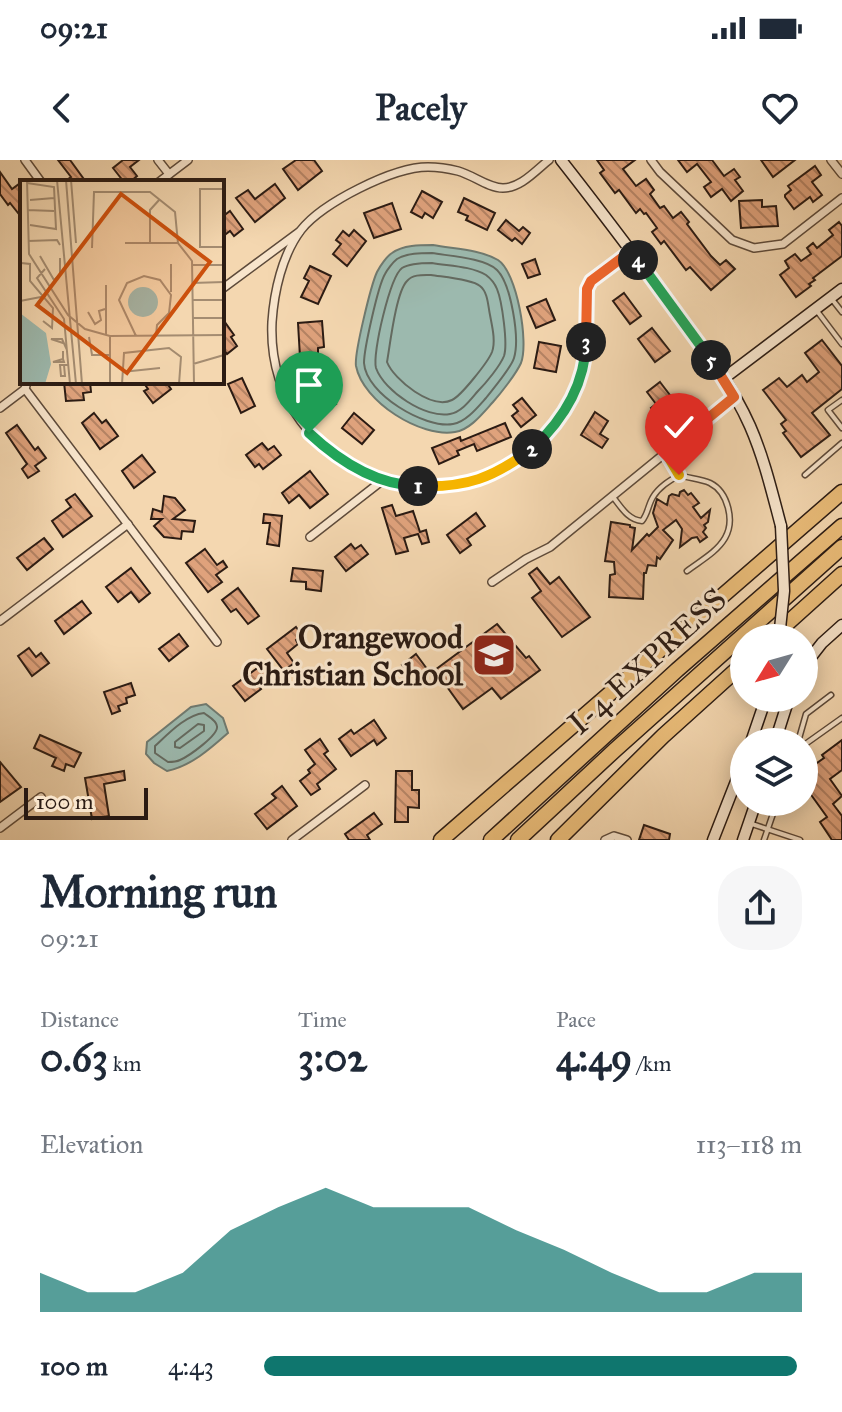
<!DOCTYPE html>
<meta charset="utf-8">
<style>
body{margin:0;font-family:"IM FELL Great Primer",serif;background:#f6f6f7;color:#1f2937;height:100vh;display:flex;flex-direction:column;font-size:30px;white-space:nowrap}
*{box-sizing:border-box;margin:0}
p{font-size:26px;color:#747a83}
.icon{flex:none;width:44px;height:44px;fill:none;stroke:currentColor;stroke-width:2;stroke-linecap:round;stroke-linejoin:round}
.map{position:relative;height:680px;overflow:hidden}
.sheet{display:flex;flex-direction:column;background:#fff;flex:1}
.sheet>*{flex:none}
.needle{width:52px;rotate:233deg}
.controls{position:absolute;left:730px;top:464px;display:grid;gap:16px}
.controls a{display:grid;place-items:center;width:88px;height:88px;border-radius:50%;background:#fff;box-shadow:0 4px 20px #0003;font-size:40px}
.scale{position:absolute;left:24px;bottom:20px;width:124px;box-sizing:border-box;padding-left:8px;border:4px solid #2b1b13;border-top:0;font-size:22px;line-height:28px;white-space:nowrap;color:#2b1b13;-webkit-text-stroke:6px #f8e5cc;paint-order:stroke}
.pin{position:absolute;display:grid;place-items:center;width:68px;height:68px;color:#fff;margin:-82px -34px;border-radius:50% 50% 50% 0;rotate:-45deg;box-shadow:0 0 8px #0007}
.pin .icon{rotate:45deg}
.km{position:absolute;width:40px;height:40px;margin:-20px;border-radius:50%;background:#222;color:#fff;font-size:22px;line-height:40px;text-align:center}
.round{display:grid;place-items:center;flex:none;width:84px;height:84px;border-radius:32px;background:#f6f6f7}
.summary{display:flex;align-items:center;justify-content:space-between;height:136px;padding:0 40px}
h1{font-size:44px;font-weight:700;line-height:60px}
.figures{display:grid;grid-template-columns:repeat(3,1fr);gap:12px;height:136px;padding:8px 40px}
.figures div{display:grid;align-content:center}
.figures b{font-size:40px;font-weight:700}
.figures small{font-size:22px;font-weight:400}
.figures p{font-size:22px}
.chart{height:224px;padding:16px 40px}
.chart p{display:flex;justify-content:space-between}
.chart svg{width:100%;height:144px;margin-top:8px;fill:#0f766e;opacity:.7}
ul{padding:0 40px;list-style:none;font-size:26px}
li{display:grid;grid-template-columns:128px 96px 1fr;align-items:center;height:60px}
li i{height:20px;border-radius:10px;background:#0f766e}
.status{display:flex;justify-content:space-between;align-items:center;height:56px;padding:0 40px;background:#fff;direction:ltr}
.status svg{height:22px;fill:currentColor}
header{display:flex;justify-content:space-between;align-items:center;height:104px;padding:0 40px;background:#fff;font-size:36px;font-weight:700}
.map>svg:first-child{display:block}
</style>
<div class="status"><b>09:21</b><svg viewBox="0 0 49 12"><path d="M0 12V9h3v3zM5 12V6h3v6zM10 12V3h3v9zM15 12V0h3v12zM26 1h20v11H26zM47 4h2v5h-2z"/></svg></div>
<header><svg class="icon" aria-label="back" viewBox="0 0 24 24"><path d="M15 5l-7 7 7 7"/></svg>Pacely<svg class="icon" aria-label="heart" viewBox="0 0 24 24"><path d="M12 20l-8-8c-3-5 5-10 8-4 3-6 11-1 8 4z"/></svg></header>
<div class="map">
<svg width="842" height="680" viewBox="0 0 842 680">
<defs>
<pattern id="building-back-hatch" width="6" height="6" patternUnits="userSpaceOnUse" patternTransform="scale(2)"><rect width="6" height="6" fill="#dfa27c"/><path d="M-1 5l2 2M0 0l6 6M5-1l2 2" fill="none" stroke="#b58364"/></pattern>
</defs>
<rect width="100%" height="100%" fill="#f4d7b0"/>
<filter id="stains"><feTurbulence type="fractalNoise" baseFrequency=".0025" numOctaves="4"/><feColorMatrix values="0 0 0 0 .2 0 0 0 0 .09 0 0 0 0 .02 0 0 0 .5 -.17"/></filter>
<radialGradient id="worn" r=".72"><stop offset=".6" stop-color="#630" stop-opacity="0"/><stop offset="1" stop-color="#630" stop-opacity=".3"/></radialGradient>
<g fill="#9cb9ae" stroke="#6f7a70" stroke-width="2">
<path d="M433,85C454,89 479,89 498,100C517,112 529,183 521,203C516,214 501,233 493,242C483,253 470,270 455,272C421,278 363,242 356,206C354,194 371,125 377,112C380,106 387,96 392,93C403,85 420,85 433,85Z"/>
<path d="M206,544L223,558L228,573C210,589 191,606 167,611L154,603L146,594L147,582L191,547Z"/>
</g>
<g fill="none" stroke-linecap="round" stroke-linejoin="round">
<g stroke="#646a60" stroke-width="2">
<path d="M432,93C449,96 485,98 497,110C511,124 520,178 514,198C511,208 493,229 486,238C478,247 466,262 453,264C425,269 366,234 364,203C364,189 378,126 385,114C387,110 393,102 397,99C407,93 421,93 432,93Z"/>
<path d="M432,103C449,106 471,106 486,115C490,118 495,124 497,129C502,141 508,184 504,196C500,206 486,223 478,231C471,239 462,252 450,254C426,259 384,231 376,208C372,194 390,117 402,108C410,103 423,103 432,103Z"/>
<path d="M431,115C443,117 471,119 480,126C488,132 488,146 490,155C492,166 496,181 492,192C488,202 461,236 452,240C432,250 394,220 387,202C390,185 396,132 407,121C413,114 423,115 431,115Z"/>
<path d="M204,553C209,557 216,560 217,566C219,575 189,596 180,600C176,602 173,602 168,602L155,593V586C169,573 186,555 204,553Z"/>
<polygon points="198,564 204,565 204,571 180,588 175,587 175,582"/>
</g>
</g>
<g fill="url(#building-back-hatch)" stroke="#2b1b13" stroke-width="2">
<polygon points="58,0 70,0 86,22 64,22 71,17"/>
<polygon points="123,0 139,0 130,7 137,16 130,22 124,22 113,8"/>
<polygon points="296,0 314,0 322,11 298,30 283,9"/>
<polygon points="597,0 635,0 623,9 636,26 646,19 654,30 650,34 660,48 664,46 673,58 681,52 689,62 687,64 711,96 720,105 726,100 735,109 711,130 690,107 686,110 664,81 661,84 652,72 657,68 646,53 644,54 640,49 636,53 619,30 615,33 600,13 604,10"/>
<polygon points="678,0 712,0 724,16 734,9 740,17 735,20 743,31 731,41 722,29 711,37 704,27 711,22 697,4 687,12"/>
<polygon points="761,0 795,0 773,17"/>
<polygon points="815,6 821,15 812,22 822,35 813,42 810,37 794,49 785,37 785,35 791,30 788,26"/>
<polygon points="0,12 12,29 19,24 22,28 22,58 10,43 8,45 0,34"/>
<polygon points="275,24 285,38 255,62 236,38 248,30 255,39"/>
<polygon points="422,31 442,42 433,58 425,53 422,58 411,52"/>
<polygon points="464,38 495,53 487,70 466,60 468,56 458,52"/>
<polygon points="762,40 762,47 776,46 778,66 741,68 739,41"/>
<polygon points="392,43 401,69 374,78 364,53"/>
<polygon points="230,51 243,69 234,76 230,71 222,77 222,57"/>
<polygon points="506,60 519,71 523,67 530,73 522,84 515,78 512,81 498,70"/>
<polygon points="839,62 842,66 842,96 813,118 815,120 809,124 811,126 796,137 780,115 789,108 785,101 795,94 801,101 811,94 807,88 813,83 817,88 833,75 829,70"/>
<polygon points="354,70 366,81 347,106 333,94 341,84 336,80 343,71 349,76"/>
<polygon points="535,99 540,114 528,118 522,104"/>
<polygon points="310,106 331,116 318,144 301,137 309,121 304,118"/>
<polygon points="624,133 641,156 630,164 613,141"/>
<polygon points="546,139 555,160 536,168 527,147"/>
<polygon points="222,158 234,175 231,177 237,186 227,194 222,188"/>
<polygon points="322,161 324,187 318,188 318,195 300,197 298,163"/>
<polygon points="652,168 670,191 655,202 638,179"/>
<polygon points="822,180 842,206 842,229 812,253 830,275 801,297 783,273 786,271 781,264 786,260 763,230 779,218 787,227 802,215 807,222 819,212 805,193"/>
<polygon points="539,182 561,186 556,212 534,208"/>
<polygon points="320,207 325,219 330,216 337,230 330,233 336,244 325,250 306,214"/>
<polygon points="242,218 255,246 241,253 228,224"/>
<polygon points="64,222 90,222 91,232 83,233 84,240 66,241"/>
<polygon points="143,222 166,222 171,229 153,243 144,231 148,229"/>
<polygon points="660,222 676,243 657,257 651,248 656,244 647,232"/>
<polygon points="522,238 536,255 521,267 512,256 518,251 513,245"/>
<polygon points="595,252 608,261 600,274 608,279 602,288 581,275"/>
<polygon points="94,253 102,263 106,260 118,276 100,289 82,263"/>
<polygon points="354,253 374,270 362,284 342,268"/>
<polygon points="505,263 511,277 477,291 474,284 457,291 459,295 439,304 432,288 460,277 461,281"/>
<polygon points="17,265 35,290 38,287 46,298 35,306 39,311 28,318 22,309 27,304 6,273"/>
<polygon points="262,283 268,290 274,286 281,295 263,309 259,304 255,307 246,295"/>
<polygon points="142,295 155,312 134,328 122,311"/>
<polygon points="310,311 328,334 310,348 299,335 289,343 282,333"/>
<polygon points="684,330 688,335 691,333 699,343 693,347 701,358 710,350 708,362 704,365 706,368 703,372 707,377 700,382 697,377 692,378 680,387 682,369 676,360 663,370 673,380 660,399 657,397 656,406 648,405 646,413 644,413 643,439 609,437 610,415 615,414 614,402 605,401 611,362 630,365 630,367 635,368 632,390 647,374 649,376 658,367 653,353 657,339 667,345 669,336 672,334 679,336 680,332"/>
<polygon points="75,334 92,356 63,377 52,361 71,347 66,340"/>
<polygon points="164,336 175,338 185,350 173,359 195,361 193,372 182,371 181,379 164,377 154,366 162,359 151,359 153,349 162,352"/>
<polygon points="392,345 396,356 413,351 420,372 426,370 429,382 422,384 418,374 404,378 408,391 396,394 382,348"/>
<polygon points="476,353 485,366 467,379 471,385 460,393 447,375"/>
<polygon points="264,354 282,356 279,386 267,384 270,363 263,363"/>
<polygon points="44,378 53,389 27,410 17,398"/>
<polygon points="351,384 355,389 361,385 368,394 346,411 335,397"/>
<polygon points="205,389 217,405 223,401 227,407 216,415 222,422 208,432 186,403"/>
<polygon points="131,408 150,433 139,442 131,432 118,442 106,427"/>
<polygon points="293,408 323,411 321,431 306,429 306,422 291,421"/>
<polygon points="537,408 550,424 559,417 590,457 562,477 532,438 541,431 529,414"/>
<polygon points="238,428 259,456 248,464 236,449 231,452 222,440"/>
<polygon points="82,441 91,453 64,474 55,461"/>
<polygon points="497,464 526,498 529,496 540,510 501,539 492,528 463,549 435,510"/>
<polygon points="296,467 302,475 296,480 298,484 287,493 294,503 284,511 267,489"/>
<polygon points="179,474 188,486 169,501 159,489"/>
<polygon points="29,488 36,497 41,493 49,503 32,516 18,496"/>
<polygon points="416,494 430,513 416,524 402,505"/>
<polygon points="260,506 268,516 257,524 261,529 245,541 233,526"/>
<polygon points="131,523 135,535 126,538 127,543 118,546 120,551 112,554 104,532"/>
<polygon points="374,560 386,578 377,585 374,580 351,596 339,579 351,570 354,574"/>
<polygon points="40,575 81,593 74,607 66,604 64,611 52,606 56,598 34,588"/>
<polygon points="320,579 328,591 324,594 336,609 317,624 320,629 311,635 300,621 310,613 308,610 315,604 305,590"/>
<polygon points="842,580 842,610 830,619 842,636 833,644 842,656 842,680 832,680 820,662 827,657 804,625 804,612 824,598 822,595"/>
<polygon points="0,602 21,627 0,642"/>
<polygon points="124,611 125,620 104,624 109,656 92,659 85,618"/>
<polygon points="396,611 412,611 412,630 419,630 419,648 408,647 408,662 395,662"/>
<polygon points="282,626 297,646 267,669 255,654 276,638 272,634"/>
<polygon points="374,653 382,664 367,675 370,680 349,680 345,674"/>
<polygon points="644,665 670,674 669,680 639,680"/>
</g>
<g fill="none" stroke-linecap="round" stroke-linejoin="round">
<g stroke="#5d4a3a" stroke-width="7">
<g id="lane">
<polyline points="831,138 842,152"/>
<polyline points="817,151 842,184"/>
<polyline points="842,240 828,250 842,268"/>
<polyline points="666,293 678,316"/>
<polyline points="805,315 842,283"/>
<path d="M613,337C621,347 628,360 642,361C648,354 648,345 653,337C659,327 669,321 679,315C688,318 701,319 710,323C728,332 735,361 725,378C717,392 700,401 687,411"/>
<polyline points="798,582 806,554 831,535"/>
<polyline points="804,585 842,558"/>
<polyline points="752,664 800,680"/>
<polyline points="764,680 777,642"/>
</g>
</g>
<g stroke="#5d4a3a" stroke-width="10">
<g id="street">
<polyline points="25,0 41,22"/>
<polyline points="158,0 169,14"/>
<path d="M549,0C536,10 521,28 503,28C488,28 473,15 458,11C450,9 437,7 428,7C393,7 322,43 301,70C282,95 274,132 272,162C265,318 466,388 557,261C565,250 574,237 579,225C590,195 586,160 587,129L591,121L631,91"/>
<polyline points="651,0 660,12 732,80 754,88 783,84 842,38"/>
<polyline points="831,0 842,14"/>
<polyline points="159,22 188,0"/>
<polyline points="222,129 299,72"/>
<polyline points="25,229 217,482"/>
<polyline points="0,248 25,229 27,222"/>
<polyline points="310,377 383,320"/>
<polyline points="492,422 526,399 550,387 734,237"/>
<polyline points="0,461 128,364"/>
<polyline points="0,668 41,637"/>
<polyline points="292,680 365,625"/>
<polyline points="605,680 614,676 627,680"/>
</g>
</g>
<g stroke="#2b1b13" stroke-width="13">
<g id="secondary">
<path d="M561,0C598,47 634,95 669,142C698,181 730,221 750,266C764,298 772,332 781,366"/>
<polyline points="723,219 842,129"/>
<polyline points="804,506 822,483 842,465"/>
<polyline points="751,582 766,538"/>
<polyline points="775,582 789,538"/>
<polyline points="713,680 744,601"/>
<polyline points="743,680 756,642"/>
</g>
</g>
<g stroke="#2b1b13" stroke-width="17">
<g id="highway">
<polyline points="771,478 842,414"/>
<polyline points="441,680 842,332"/>
<polyline points="491,680 677,510 842,366"/>
<polyline points="518,680 616,589 842,387"/>
<polyline points="558,680 663,576 744,503"/>
</g>
</g>
<use href="#lane" stroke="#f8e5cc" stroke-width="4"/>
<use href="#street" stroke="#f8e5cc" stroke-width="7"/>
<use href="#secondary" stroke="#f8e5cc" stroke-width="10"/>
<use href="#highway" stroke="#eabc78" stroke-width="14"/>
<g stroke="#2b1b13" stroke-width="13" stroke-linecap="butt">
<polyline id="secondary-bridge" points="779,478 784,431 781,366"/>
</g>
<use href="#secondary-bridge" stroke="#f8e5cc" stroke-width="10"/>
</g>
<g fill="none" stroke-linecap="round" stroke-linejoin="round">
<g stroke="#fff" stroke-width="16">
<path id="split-1" d="M309,273C339,301 377,325 418,326"/>
</g>
<g stroke="#fff" stroke-width="16">
<path id="split-2" d="M418,326C466,328 493,318 532,289"/>
</g>
<g stroke="#fff" stroke-width="16">
<path id="split-3" d="M532,289C563,260 585,226 586,182"/>
</g>
<g stroke="#fff" stroke-width="16">
<polyline id="split-4" points="586,182 587,129 591,121 631,91 638,100"/>
</g>
<g stroke="#fff" stroke-width="16">
<polyline id="split-5" points="638,100 711,200"/>
</g>
<g stroke="#fff" stroke-width="16">
<polyline id="split-6" points="673,287 734,237 711,200"/>
</g>
<g stroke="#fff" stroke-width="16">
<polyline id="split-7" points="673,287 666,293 679,315"/>
</g>
<use href="#split-1" stroke="#22a559" stroke-width="10"/>
<use href="#split-2" stroke="#f5b400" stroke-width="10"/>
<use href="#split-3" stroke="#22a559" stroke-width="10"/>
<use href="#split-4" stroke="#f0652b" stroke-width="10"/>
<use href="#split-5" stroke="#22a559" stroke-width="10"/>
<use href="#split-6" stroke="#f0652b" stroke-width="10"/>
<use href="#split-7" stroke="#f5b400" stroke-width="10"/>
</g>
<defs>
<g id="school-square" transform="scale(2.3)"><rect x="-9" y="-9" width="18" height="18" rx="4" fill="#8f2418" stroke="#f8e5cc"/><path d="M0-5L7-2L0 1L-7-2ZM-4 1L0 2.5L4 1V4Q0 6-4 4Z" fill="#fff"/></g>
</defs>
<g fill-rule="evenodd">
<use href="#school-square" x="494" y="495"/>
</g>
<g text-anchor="middle" stroke-width="6" stroke-linejoin="round" paint-order="stroke">
<g font-size="32" font-weight="bold" fill="#2b1b13" stroke="#f8e5cc" text-anchor="end">
<text x="463" y="488">Orangewood<tspan x="463" dy="37">Christian School</tspan></text>
</g>
<g font-size="32" fill="#2b1b13" stroke="#f8e5cc">
<text transform="translate(647 501) rotate(-42)" y="11">I-4 EXPRESS</text>
</g>
</g>
<g transform="translate(20 20)">
<rect width="204" height="204" fill="#f4d7b0"/>
<path d="M108 122a15 15 0 1 1 30 0a15 15 0 1 1-30 0ZM0,133L26,153L31,184L25,204H0Z" fill="#9cb9ae"/>
<path fill="none" stroke="#a48c71" stroke-width="2" d="M7,0L9,74L48,135L65,149L90,156V204M37,0L56,204M46,0L62,204M51,0L56,63M7,3L34,7L36,49L10,45M204,9H180V67H204M10,20L34,18M7,30L34,31M8,61L37,60L40,65M105,63H158M130,63V30L140,19M72,68L74,12H130L155,32L158,63L172,81L174,204M20,76L34,100L40,95V78M1,83L10,84V101L33,128L32,148L23,141M172,85H204M25,89L17,98L44,139L50,204M172,103L204,102M86,105V155M151,112V84M172,120H204M0,121L26,116M68,132L75,144L81,140L79,131L85,129M172,138H204M90,156L204,155M116,156L99,120L107,103L124,96L140,100L151,115L149,133L137,145L136,156M69,157L72,175H90M43,163L31,159H42L47,170M43,171V179L44,182H33L43,179M173,184L204,175M44,185L45,196H41L40,185H48M102,192L140,188M102,204L104,173L149,168L161,177L159,204"/>
<path fill="#cc500d" fill-opacity="0.15" stroke="#cc500d" stroke-width="4" d="M101,14L190,82L107,193L17,125Z"/>
<rect width="204" height="204" fill="none" stroke="#2b1b13" stroke-width="4"/>
</g>
<rect width="100%" height="100%" filter="url(#stains)"/>
<rect width="100%" height="100%" fill="url(#worn)"/>
</svg>
<div class="controls">
<a><svg class="needle" viewBox="-14 -14 28 28"><path d="M0-13l5 13h-10z" fill="#e53935"/><path d="M0 13l5-13h-10z" fill="#747a83"/></svg></a>
<a><svg class="icon" aria-label="layers" viewBox="0 0 24 24"><path d="M12 4l9 5-9 5-9-5zM3 14l9 5 9-5"/></svg></a>
</div>
<div class="scale">100 m</div>
<div class="pin" style="left:309px;top:273px;background:#1e9e55"><svg class="icon" aria-label="arrive" viewBox="0 0 24 24"><path d="M6 21V4h12l-3 4 3 4H6"/></svg></div>
<div class="pin" style="left:679px;top:315px;background:#d93025"><svg class="icon" aria-label="check" viewBox="0 0 24 24"><path d="M5 12l5 5 9-10"/></svg></div>
<b class="km" style="left:418px;top:326px">1</b>
<b class="km" style="left:532px;top:289px">2</b>
<b class="km" style="left:586px;top:182px">3</b>
<b class="km" style="left:638px;top:100px">4</b>
<b class="km" style="left:711px;top:200px">5</b>
</div>
<section class="sheet">
<div class="summary"><div><h1>Morning run</h1><p>09:21</p></div><a class="round"><svg class="icon" aria-label="share" viewBox="0 0 24 24"><path d="M12 15V3M7 8l5-5 5 5M5 13v7h14v-7"/></svg></a></div>
<div class="figures">
<div><p>Distance</p><b>0.63<small> km</small></b></div>
<div><p>Time</p><b>3:02</b></div>
<div><p>Pace</p><b>4:49<small> /km</small></b></div>
</div>
<div class="chart"><p><span>Elevation</span>113–118 m</p>
<svg viewBox="0 0 160 44" preserveAspectRatio="none"><path d="M0 44V32L10 38L20 38L30 32L40 19L50 12L60 6L70 12L80 12L90 12L100 19L110 25L120 32L130 38L140 38L150 32L160 32V44z"/></svg>
</div>
<ul>
<li><b>100 m</b>4:43<i style="width:99%"></i></li>
</ul>
</section>
